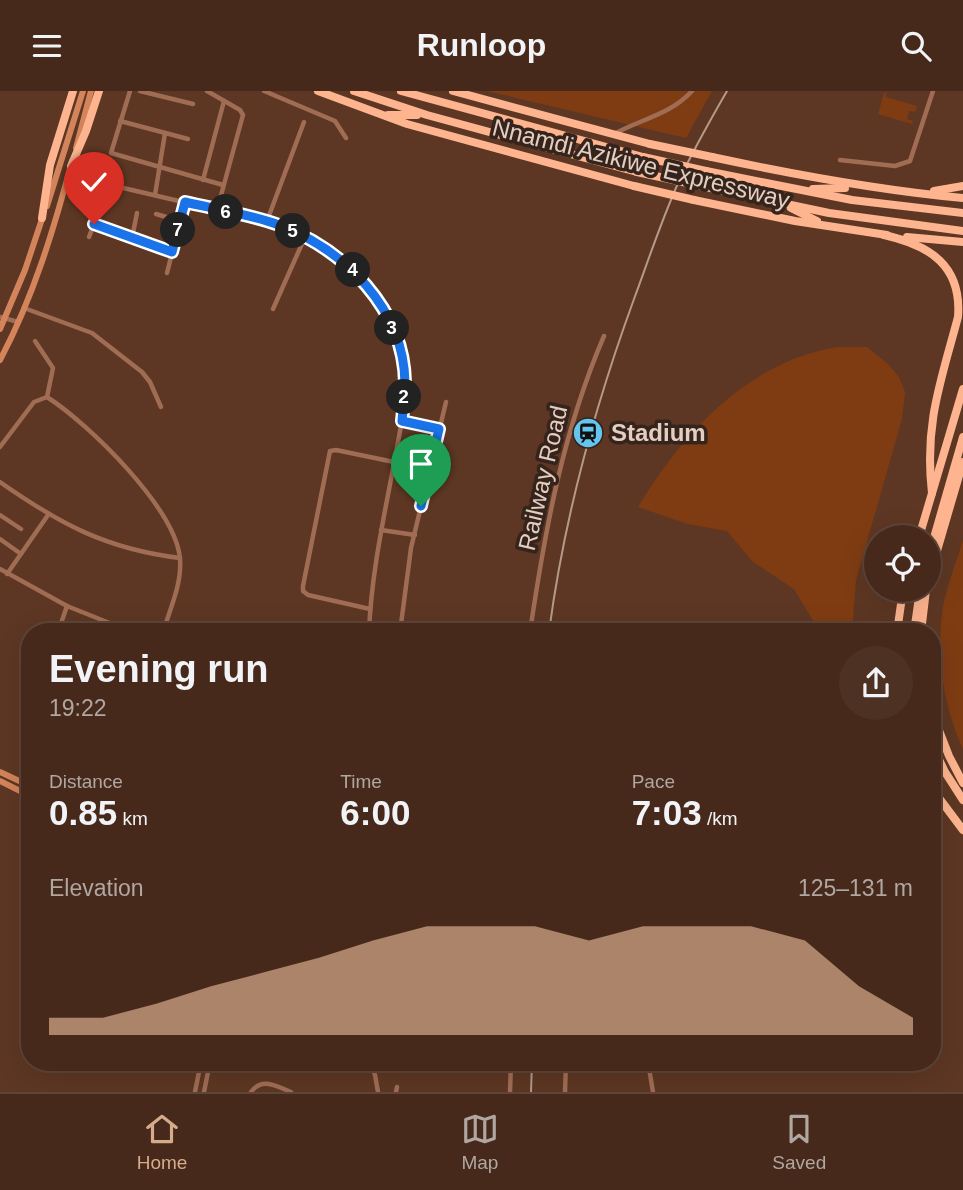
<!DOCTYPE html>
<meta charset="utf-8">
<style>
body{margin:0;font-family:Arial,sans-serif;background:#4d3123;color:#f1f3f6;height:100vh;display:flex;flex-direction:column;font-size:26px;white-space:nowrap}
*{box-sizing:border-box;margin:0}
p{font-size:23px;color:#b0a6a2}
.icon{flex:none;width:38px;height:38px;fill:none;stroke:currentColor;stroke-width:2;stroke-linecap:round;stroke-linejoin:round}
.map{position:relative;flex:1;overflow:hidden}
.panel{position:absolute;left:21px;top:532px;width:920px;height:448px;display:flex;flex-direction:column;background:#46291a;border-radius:28px;box-shadow:0 7px 28px #0002,0 0 0 2px #5e4539}
.panel>*{flex:none}
.tools{position:absolute;left:864px;top:434px;display:grid;gap:14px}
.tools a{display:grid;place-items:center;width:77px;height:77px;border-radius:50%;background:#46291a;box-shadow:0 7px 28px #0002,0 0 0 2px #5e4539;font-size:35px}
.pin{position:absolute;display:grid;place-items:center;width:60px;height:60px;color:#fff;margin:-72px -30px;border-radius:50% 50% 50% 0;rotate:-45deg;box-shadow:0 0 7px #0007}
.pin .icon{rotate:45deg}
.km{position:absolute;width:35px;height:35px;margin:-18px;border-radius:50%;background:#222;color:#fff;font-size:19px;line-height:35px;text-align:center}
.round{display:grid;place-items:center;flex:none;width:74px;height:74px;border-radius:37px;background:#4d3123}
.headline{display:flex;align-items:center;justify-content:space-between;height:119px;padding:0 28px}
h1{font-size:38px;font-weight:600;line-height:52px}
.figures{display:grid;grid-template-columns:repeat(3,1fr);gap:10px;height:119px;padding:7px 28px}
.figures div{display:grid;align-content:center}
.figures b{font-size:35px;font-weight:600}
.figures small{font-size:19px;font-weight:400}
.figures p{font-size:19px}
.chart{height:196px;padding:14px 28px}
.chart p{display:flex;justify-content:space-between}
.chart svg{width:100%;height:126px;margin-top:7px;fill:#d6ab8b;opacity:.7}
header{display:flex;justify-content:space-between;align-items:center;height:91px;padding:0 28px;background:#46291a;font-size:32px;font-weight:600}
.tab-bar{display:flex;justify-content:space-around;align-items:center;height:98px;border-top:2px solid #5e4539;background:#46291a;font-size:19px;color:#b0a6a2}
.tab-bar a{display:grid;justify-items:center;gap:4px}
.tab-bar .selected{color:#d6ab8b}
.map>svg:first-child{display:block}
</style>
<header><svg class="icon" aria-label="menu" viewBox="0 0 24 24"><path d="M4 6h16M4 12h16M4 18h16"/></svg>Runloop<svg class="icon" aria-label="search" viewBox="0 0 24 24"><circle cx="10" cy="10" r="6"/><path d="M15 15l6 6"/></svg></header>
<div class="map">
<svg width="963" height="1001" viewBox="0 0 963 1001">
<rect width="100%" height="100%" fill="#5d3723"/>
<g fill="#7f3c13">
<polygon points="487,0 712,0 686,47"/>
<polygon points="884,2 887,2 886,6 917,15 915,21 909,20 907,28 913,30 912,33 878,23"/>
<path d="M838,256H867L888,273L899,286L905,301L902,328L856,489L852,541H816L815,533L794,498L752,470L727,440L688,433L638,416C683,342 748,270 838,256Z"/>
<path d="M963,449V658C944,616 936,568 942,523C945,498 956,473 963,449Z"/>
</g>
<g fill="none" stroke-linecap="round" stroke-linejoin="round">
<g stroke="#a06d54" stroke-width="4.5">
<polyline points="130,0 111,62 223,94"/>
<polyline points="140,0 193,13"/>
<polyline points="207,0 240,19 243,24 217,119"/>
<polyline points="264,0 335,30 346,47"/>
<polyline points="120,30 188,48"/>
<path d="M614,43C641,28 670,24 692,0"/>
<polyline points="840,69 895,75 910,70 933,0"/>
<path d="M68,84L277,133C344,163 406,213 405,293C405,324 397,353 392,383C382,435 371,488 369,541"/>
<polyline points="203,89 224,10"/>
<polyline points="155,104 165,42"/>
<polyline points="100,111 94,133 172,161"/>
<polyline points="156,123 180,130"/>
<polyline points="267,130 304,31"/>
<polyline points="89,146 94,133"/>
<polyline points="132,147 137,122"/>
<polyline points="167,182 185,111"/>
<polyline points="24,217 92,242 142,281 150,291 161,316"/>
<polyline points="273,218 305,146"/>
<polyline points="0,226 18,231"/>
<polyline points="35,250 53,277 47,306"/>
<polyline points="402,330 439,338"/>
<path d="M0,356L34,311L47,306C89,333 176,418 180,468C182,493 170,518 163,541"/>
<path d="M0,391C60,433 106,458 180,467"/>
<polyline points="0,424 21,438"/>
<polyline points="381,439 415,444"/>
<polyline points="0,448 21,463"/>
<polyline points="0,478 67,515 132,541"/>
<polyline points="7,483 48,424"/>
<polyline points="370,518 308,504 303,500 303,495 330,360 336,359 394,371"/>
<polyline points="58,541 67,515"/>
<polyline points="400,541 411,457 446,311"/>
<path d="M530,541C545,439 563,340 604,245"/>
<polyline points="30,619 30,630"/>
<polyline points="370,971 375,984 378,1001"/>
<polyline points="648,971 653,1001"/>
<polyline points="195,1001 201,971"/>
<polyline points="204,1001 210,971"/>
<path d="M251,1001C262,986 276,995 291,1001"/>
<polyline points="396,1001 397,996"/>
<polyline points="510,1001 511,971"/>
<polyline points="565,1001 566,971"/>
</g>
<g stroke="#d3845a" stroke-width="6">
<polyline points="76,57 91,0"/>
<polyline points="47,115 83,0"/>
<polyline points="0,238 25,179 43,125"/>
<path d="M0,269C33,207 54,138 72,70"/>
<polyline points="0,681 30,695"/>
<polyline points="0,690 30,705"/>
</g>
<g stroke="#feb58f" stroke-width="8">
<polyline points="318,0 407,33 634,95"/>
<polyline points="354,0 427,24 637,81"/>
<polyline points="401,0 643,66"/>
<polyline points="453,0 650,53"/>
<polyline points="388,24 417,24"/>
<path d="M712,66C796,84 878,99 963,107"/>
<polyline points="71,75 86,40 99,0"/>
<polyline points="706,80 852,109 963,122"/>
<polyline points="701,95 829,122 963,140"/>
<polyline points="813,98 845,97"/>
<polyline points="934,100 963,95"/>
<polyline points="694,109 795,130 887,144"/>
<polyline points="791,117 817,130"/>
<polyline points="42,127 50,74 73,0"/>
<path d="M884,144C929,154 962,174 958,226C941,290 924,333 932,402"/>
<polyline points="907,146 963,151"/>
<polyline points="919,446 963,298"/>
<polyline points="929,464 963,346"/>
<polyline points="929,487 963,371"/>
<polyline points="897,541 903,499"/>
<polyline points="914,541 920,499"/>
<polyline points="921,541 926,499"/>
<polyline points="933,624 949,665 963,692"/>
<polyline points="933,656 945,681 963,709"/>
<polyline points="933,699 963,739"/>
</g>
<g stroke="#b5998a" stroke-width="2">
<path d="M549,541C564,427 595,315 634,208C650,165 664,121 684,79C697,53 712,26 727,0"/>
<polyline points="531,1001 532,971"/>
</g>
<g stroke="#feb58f" stroke-width="8">
<polyline points="650,53 712,66"/>
<polyline points="643,66 706,80"/>
<polyline points="637,81 701,95"/>
<polyline points="634,95 694,109"/>
</g>
</g>
<g fill="none" stroke-linecap="round" stroke-linejoin="round">
<g stroke="#fff" stroke-width="14">
<path id="route" d="M94,133L172,161L185,111C215,118 249,123 279,134C345,159 404,218 405,292C405,305 403,318 402,330L439,338L421,415"/>
</g>
<use href="#route" stroke="#1a73e8" stroke-width="9"/>
</g>
<defs>
<g id="station-disc" transform="scale(1.575)"><circle r="9.5" fill="#64c5ee" stroke="#35241b"/><path d="M-3-6H3Q5-6 5-4V2Q5 4 3 4L4.5 6H3L1.5 4h-3L-3 6H-4.5L-3 4Q-5 4-5 2V-4Q-5-6-3-6ZM-3.5-4v3h7v-3ZM-3.5 1v1.5H-2V1ZM2 1v1.5H3.5V1Z" fill="#111"/></g>
</defs>
<g fill-rule="evenodd">
<use href="#station-disc" x="588" y="342"/>
</g>
<g text-anchor="middle" stroke-width="7" stroke-linejoin="round" paint-order="stroke">
<g font-size="24" fill="#e4cdc1" stroke="#35241b">
<text transform="translate(641 73) rotate(14)" y="8">Nnamdi Azikiwe Expressway</text>
<text transform="translate(543 387) rotate(-77)" y="8">Railway Road</text>
</g>
<g font-size="24" font-weight="bold" fill="#e4cdc1" stroke="#35241b" text-anchor="start">
<text x="611" y="350">Stadium</text>
</g>
</g>
</svg>
<div class="tools">
<a><svg class="icon" aria-label="locate" viewBox="0 0 24 24"><circle cx="12" cy="12" r="6"/><path d="M12 2v4M12 18v4M2 12h4M18 12h4"/></svg></a>
</div>
<div class="pin" style="left:421px;top:415px;background:#1e9e55"><svg class="icon" aria-label="arrive" viewBox="0 0 24 24"><path d="M6 21V4h12l-3 4 3 4H6"/></svg></div>
<div class="pin" style="left:94px;top:133px;background:#d93025"><svg class="icon" aria-label="check" viewBox="0 0 24 24"><path d="M5 12l5 5 9-10"/></svg></div>
<b class="km" style="left:404px;top:306px">2</b>
<b class="km" style="left:392px;top:237px">3</b>
<b class="km" style="left:353px;top:179px">4</b>
<b class="km" style="left:293px;top:140px">5</b>
<b class="km" style="left:226px;top:121px">6</b>
<b class="km" style="left:178px;top:139px">7</b>
<section class="panel">
<div class="headline"><div><h1>Evening run</h1><p>19:22</p></div><a class="round"><svg class="icon" aria-label="share" viewBox="0 0 24 24"><path d="M12 15V3M7 8l5-5 5 5M5 13v7h14v-7"/></svg></a></div>
<div class="figures">
<div><p>Distance</p><b>0.85<small> km</small></b></div>
<div><p>Time</p><b>6:00</b></div>
<div><p>Pace</p><b>7:03<small> /km</small></b></div>
</div>
<div class="chart"><p><span>Elevation</span>125–131 m</p>
<svg viewBox="0 0 160 44" preserveAspectRatio="none"><path d="M0 44V38L10 38L20 33L30 27L40 22L50 17L60 11L70 6L80 6L90 6L100 11L110 6L120 6L130 6L140 11L150 27L160 38V44z"/></svg>
</div>
</section>
</div>
<nav class="tab-bar">
<a class="selected"><svg class="icon" aria-label="home" viewBox="0 0 24 24"><path d="M3 11l9-7 9 7M6 9v11h12V9"/></svg>Home</a>
<a><svg class="icon" aria-label="map" viewBox="0 0 24 24"><path d="M3 6l6-2 6 2 6-2v14l-6 2-6-2-6 2zM9 4v14M15 6v14"/></svg>Map</a>
<a><svg class="icon" aria-label="saved" viewBox="0 0 24 24"><path d="M7 4h10v16l-5-4-5 4z"/></svg>Saved</a>
</nav>
